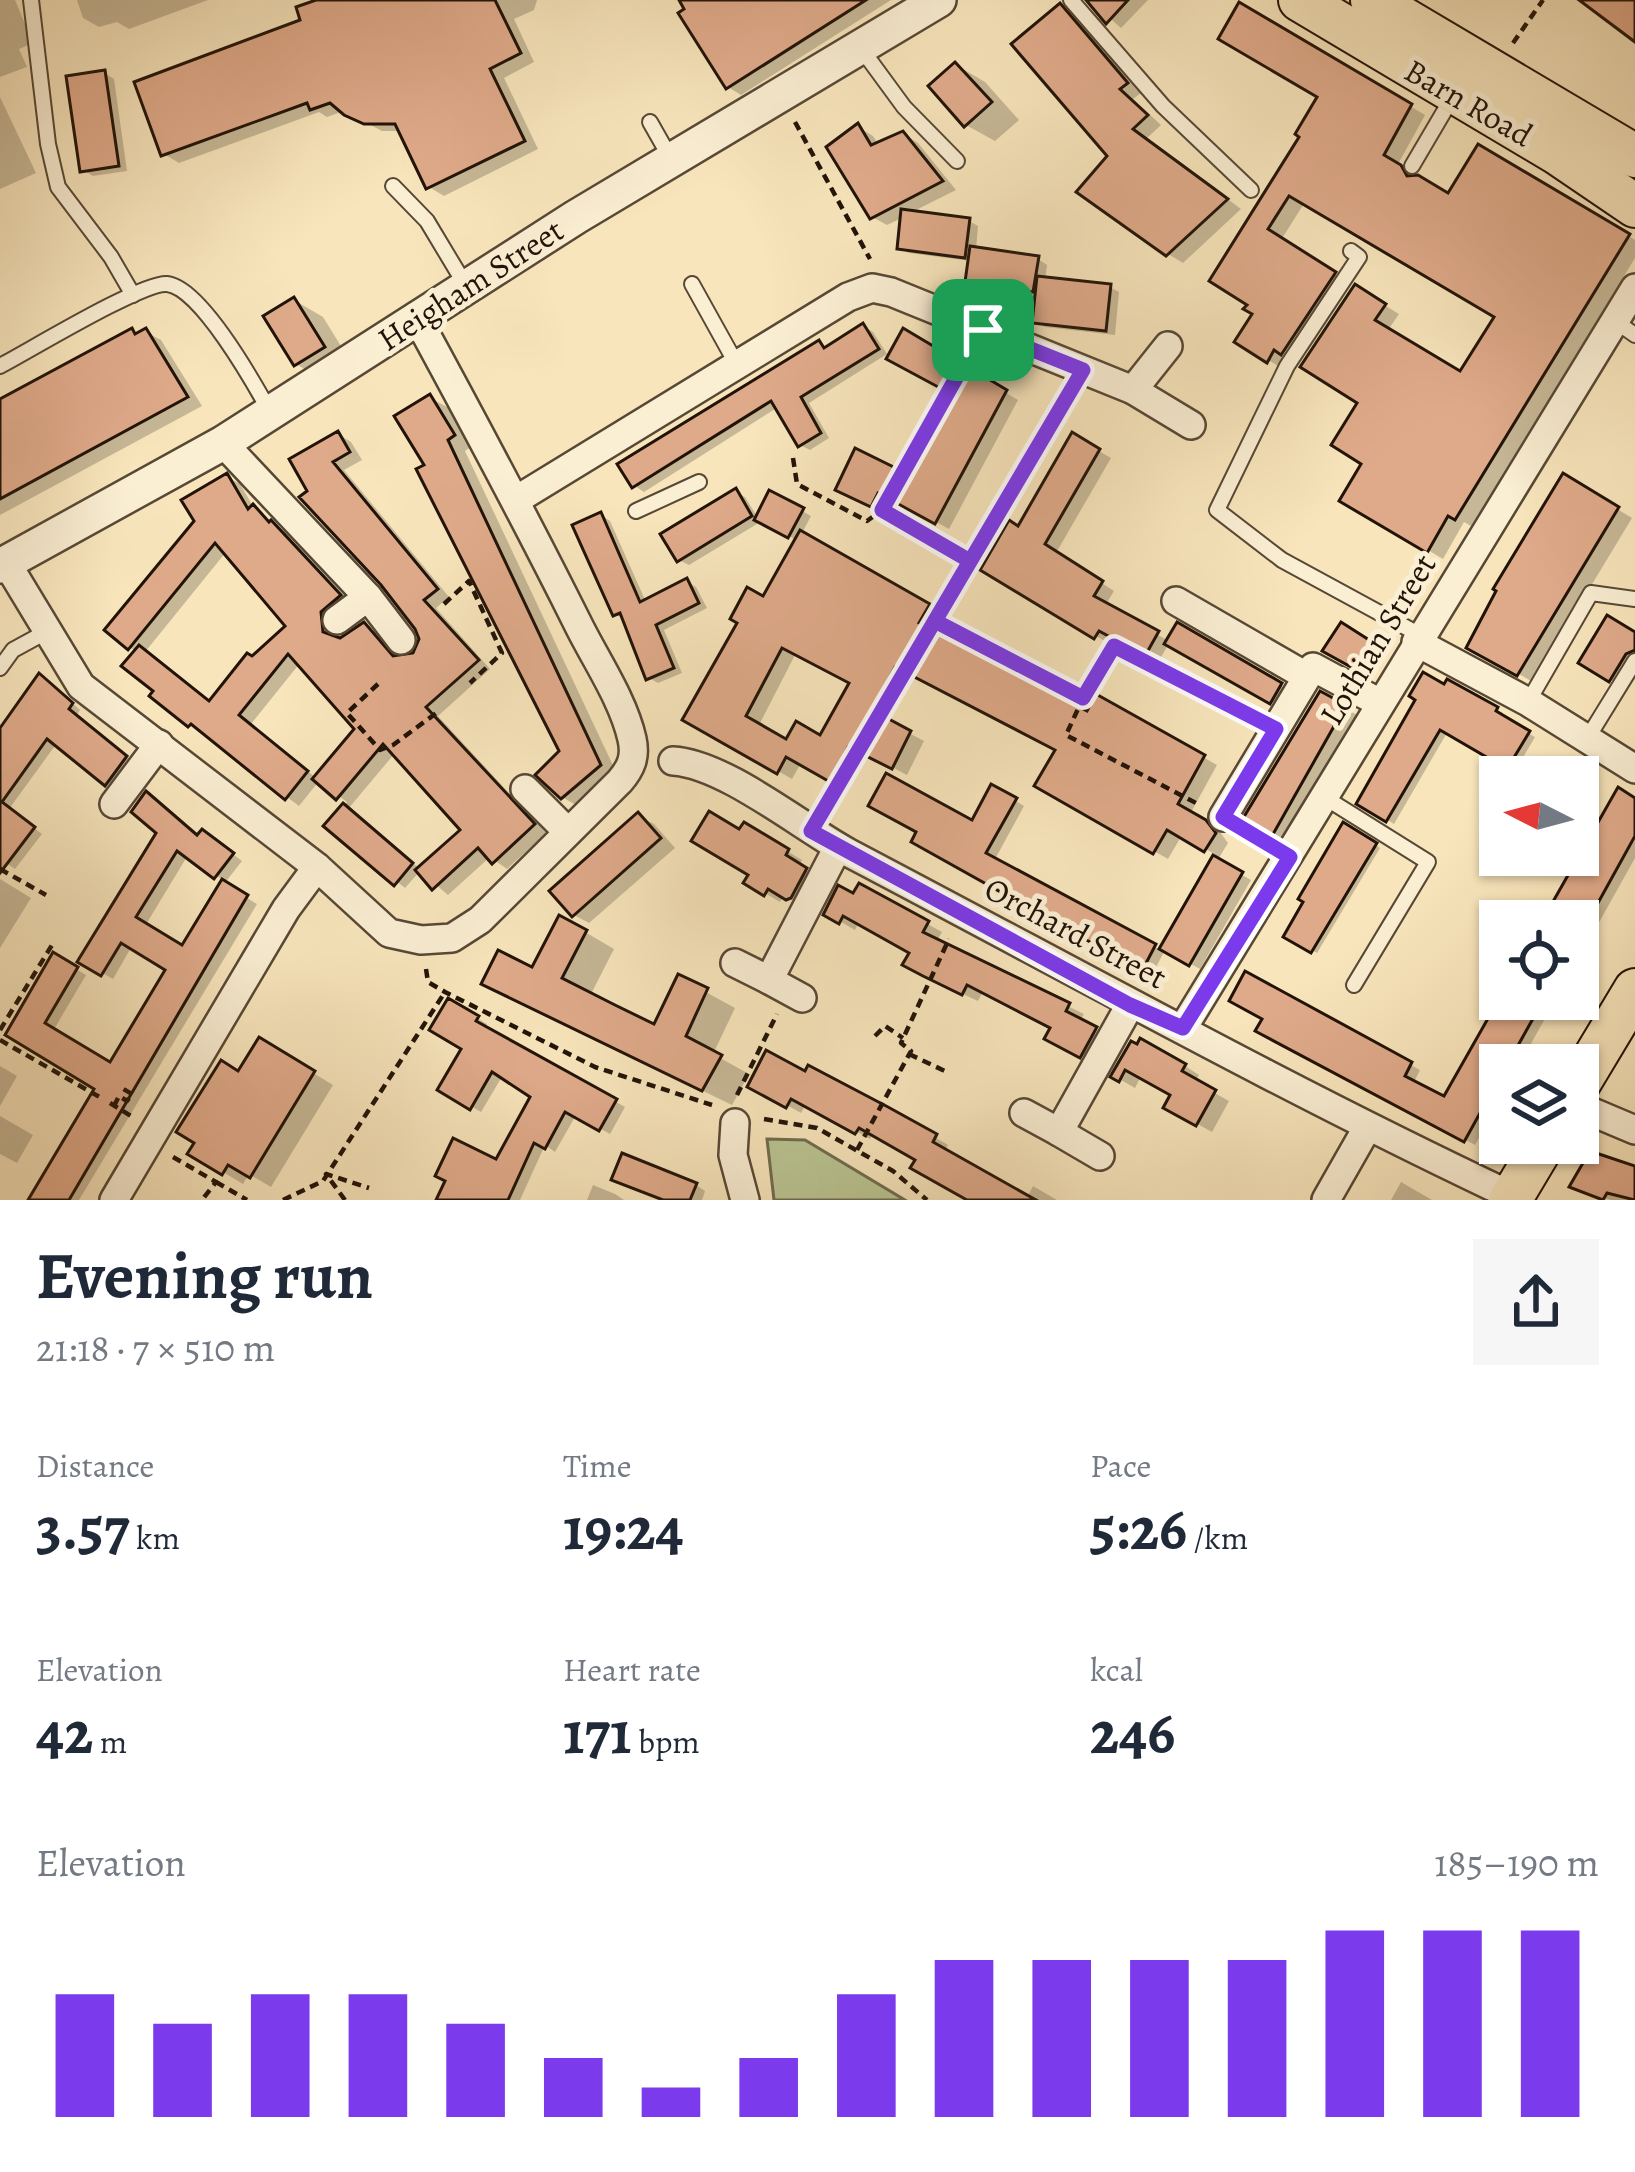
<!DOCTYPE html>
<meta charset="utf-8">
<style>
body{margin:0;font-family:Alegreya,serif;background:#f6f6f7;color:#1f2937;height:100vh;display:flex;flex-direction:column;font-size:45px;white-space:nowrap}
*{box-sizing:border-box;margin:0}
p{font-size:39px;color:#747a83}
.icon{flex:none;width:66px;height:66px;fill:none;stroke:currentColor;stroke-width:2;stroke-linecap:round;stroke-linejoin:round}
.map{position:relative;height:1200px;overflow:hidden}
.sheet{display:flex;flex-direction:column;background:#fff;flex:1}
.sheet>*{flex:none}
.needle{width:78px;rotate:276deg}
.tools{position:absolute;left:1479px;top:756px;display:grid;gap:24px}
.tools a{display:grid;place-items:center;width:120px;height:120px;border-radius:0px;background:#fff;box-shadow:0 3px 9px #0004;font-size:60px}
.pin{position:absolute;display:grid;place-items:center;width:102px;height:102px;color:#fff;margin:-51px;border-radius:24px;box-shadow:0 6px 18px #0006}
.round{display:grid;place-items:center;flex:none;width:126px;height:126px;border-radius:0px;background:#f6f6f7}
.head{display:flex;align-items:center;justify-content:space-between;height:204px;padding:0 36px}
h1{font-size:66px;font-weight:700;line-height:90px}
.figures{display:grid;grid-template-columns:repeat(3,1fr);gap:18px;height:204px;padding:12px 36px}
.figures div{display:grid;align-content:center}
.figures b{font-size:60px;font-weight:700}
.figures small{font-size:33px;font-weight:400}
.figures p{font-size:33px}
.chart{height:336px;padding:24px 36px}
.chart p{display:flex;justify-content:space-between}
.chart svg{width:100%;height:216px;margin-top:12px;stroke:#7c3aed;stroke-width:6}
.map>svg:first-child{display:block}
</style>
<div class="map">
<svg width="1635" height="1200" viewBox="0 0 1635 1200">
<rect width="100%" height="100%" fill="#f8e5bc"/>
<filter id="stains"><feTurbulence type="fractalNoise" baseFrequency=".00167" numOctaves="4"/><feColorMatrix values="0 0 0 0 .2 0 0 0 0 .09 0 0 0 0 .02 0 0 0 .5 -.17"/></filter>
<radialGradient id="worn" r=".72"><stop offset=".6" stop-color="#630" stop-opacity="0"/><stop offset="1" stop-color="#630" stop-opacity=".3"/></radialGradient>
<polygon fill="#bac593" stroke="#6e6c4e" stroke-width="3" points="767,1139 805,1140 905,1200 774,1200"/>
<g fill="#0003" fill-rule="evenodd">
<polygon points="0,0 15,0 33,43 19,49 27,67 0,77"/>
<polygon points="77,0 208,0 129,29 117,22 99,27 83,18"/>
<polygon points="326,0 537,0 534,10 514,19 534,62 504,78 538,149 444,196 429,187 401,131 382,131 344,111 327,117 319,112 179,163 164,154"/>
<polygon points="682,0 891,0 741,95 728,87"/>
<polygon points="1089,0 1148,0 1121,28"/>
<polygon points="1061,6 1076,15 1141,93 1133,99 1161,125 1146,139 1241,209 1183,263 1168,254 1111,156"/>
<polygon points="1240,6 1425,115 1397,166 1416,178 1450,197 1479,148 1635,240 1635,258 1471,526 1464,522 1443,559 1344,500 1365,463 1356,288 1399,314 1388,330 1461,375 1498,316 1305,202 1281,240 1349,283 1283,369 1238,341 1256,313 1251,304 1213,280 1303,137 1321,96"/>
<polygon points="956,65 985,82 1019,120 995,141 966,125"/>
<polygon points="104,73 114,79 127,171 93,176 83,170"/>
<polygon points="0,97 36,173 0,189"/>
<polygon points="858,127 873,136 879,145 903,134 918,143 956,190 910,213 969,221 978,226 976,250 1038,259 1047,265 1045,280 1110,287 1119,292 1115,335 1045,327 1036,322 1038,295 977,286 968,280 971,261 909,253 900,248 904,217 887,225 872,217"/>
<polygon points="294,300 323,317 352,364 325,381 296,364"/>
<polygon points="863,326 873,332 887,354 809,403 829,438 810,450 800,445 778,407 644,492 635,486 819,343 828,348"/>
<polygon points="132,331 139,336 146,332 161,340 202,406 0,515 0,402"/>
<polygon points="904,332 1018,400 949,529 891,497 884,512 851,497 914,479 959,395"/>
<polygon points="430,398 449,408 472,446 465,451 618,776 581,808 562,797 563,751 429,466"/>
<path d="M338,434L351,442L362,460L344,470L449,597L436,608L490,669L438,716L546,833L507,869L490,857L448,895L420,871L405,888L328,826L347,802L319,781L299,806L190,724L157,691L137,652L129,647L197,521L227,477L240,484L254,508L285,532L352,603L334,620L336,639L341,641L365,626L378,633L399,659L412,658L421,647L418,628L385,584L303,498ZM226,552L289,626L211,703L145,652ZM300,663L358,728L316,778L251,724ZM395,753L464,830L420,869L348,809Z"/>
<polygon points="1073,436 1111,458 1056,553 1114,591 1105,606 1169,641 1178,626 1290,691 1280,707 1169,643 1159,661 1113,636 1108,643 984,569 1019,530"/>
<polygon points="1564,477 1632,518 1533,682 1470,647"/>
<path d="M736,492L745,497L758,518L771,494L811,516L801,535L942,614L931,633L1089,715L1098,698L1217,765L1190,814L1220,832L1228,843L1217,861L1251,880L1200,969L1165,950L1153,973L915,841L973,824L993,788L1024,806L994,861L1162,951L1216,855L1182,835L1168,859L1038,785L1058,749L910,672L884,720L924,741L907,775L863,752L844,787L801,763L792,779L686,719L765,600L798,541L762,521L689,565L679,560ZM796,653L852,682L821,739L787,743L758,727Z"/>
<polygon points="601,515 610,521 646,602 687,582 696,587 707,608 664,630 682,673 658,683 649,678 626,620 615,614"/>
<polygon points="1342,626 1385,652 1371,675 1326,650"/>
<polygon points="1635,635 1635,653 1615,682 1582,662"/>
<polygon points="49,682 80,710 76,716 134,763 116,788 57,743 9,809 42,834 15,869 0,859 0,734"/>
<polygon points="1448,683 1503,713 1501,718 1535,737 1515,771 1448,731 1394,824 1360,803"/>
<polygon points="1321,695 1359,716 1289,842 1246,819"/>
<polygon points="1635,801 1635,858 1578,960 1578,921 1546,921"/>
<polygon points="639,816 654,824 675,848 589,923 574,915"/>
<polygon points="745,826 802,860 799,866 820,879 804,906 784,895 780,902 765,893 752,874 740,833"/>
<polygon points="1344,826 1380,848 1317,953 1287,936"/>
<path d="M159,833L212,838L242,861L224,884L257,904L79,1200H27L98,1088L9,1034L54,956L86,975L53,1031L111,1066L169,969L132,946L113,979L81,961ZM188,855L224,881L184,949L145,926Z"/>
<polygon points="0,879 31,898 0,948"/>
<polygon points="860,887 942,932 936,942 1084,1014 1080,1021 1110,1038 1096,1064 1048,1038 1053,1028 983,991 978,1001 941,984 913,952 859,922 855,930 827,914 855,897"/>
<polygon points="585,932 614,949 590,996 656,1028 680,978 735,1008 713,1054 749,1074 732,1105 514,999 533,971"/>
<polygon points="1246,975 1420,1070 1413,1084 1445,1100 1503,999 1556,999 1519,1065 1500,1065 1500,1100 1475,1145 1259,1030 1266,1018"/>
<polygon points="449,1002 487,1024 484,1029 625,1107 610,1134 576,1115 555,1152 545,1145 520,1200 439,1200 497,1163 534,1096 503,1075 481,1112 441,1089 465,1048"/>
<polygon points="260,1041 333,1085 271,1187 249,1174 243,1184 223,1172"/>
<polygon points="1138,1048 1185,1066 1199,1075 1195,1082 1229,1101 1212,1132 1167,1107 1173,1094 1141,1076 1135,1088 1114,1076"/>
<polygon points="0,1066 17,1076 0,1106"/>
<polygon points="751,1085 887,1109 948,1145 944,1152 1027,1198 1033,1186 1057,1200 973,1200 919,1158 873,1133 870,1139 806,1104 801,1113"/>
<polygon points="0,1116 33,1135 17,1163 0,1154"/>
<polygon points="1635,1170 1635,1200 1611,1200 1582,1191"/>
<polygon points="1401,1182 1413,1189 1432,1200 1391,1200"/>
<polygon points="593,1185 615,1194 624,1200 587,1200"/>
<polygon points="696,1185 705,1191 702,1200 666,1200"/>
</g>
<g fill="#dfaa8a" stroke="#211308" stroke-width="3" fill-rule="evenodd">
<polygon points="316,0 495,0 521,53 490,69 525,141 426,189 395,124 364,124 344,115 330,103 310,110 307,103 161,156 134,82 300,20 296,7"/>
<polygon points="679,0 866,0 726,89 678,13 684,9"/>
<polygon points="1086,0 1128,0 1106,24"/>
<polygon points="1579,0 1635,0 1635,42"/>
<polygon points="1239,2 1412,104 1384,155 1401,165 1407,176 1418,175 1448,193 1478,144 1630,234 1455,520 1448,516 1427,553 1339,501 1361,464 1331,445 1357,403 1300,367 1355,284 1386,304 1375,320 1460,371 1494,317 1289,196 1268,229 1336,272 1281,355 1274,350 1267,363 1234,342 1252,314 1243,309 1247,305 1209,281 1299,137 1295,134 1317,97 1218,39"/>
<polygon points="1060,3 1128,83 1120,89 1148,115 1133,129 1228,199 1166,256 1076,192 1107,156 1011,44"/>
<polygon points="955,62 992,102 964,127 928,86"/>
<polygon points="105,70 119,166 80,172 66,76"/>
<polygon points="858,123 871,145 903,131 943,181 870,219 826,147"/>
<polygon points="901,209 970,218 965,258 897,249"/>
<polygon points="970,246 1039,256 1033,292 965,282"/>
<polygon points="1037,276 1111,284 1106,331 1032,323"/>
<polygon points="294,297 325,347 294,366 263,316"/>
<polygon points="863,323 879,349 801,397 821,433 798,447 771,401 632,488 617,464 819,340 824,348"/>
<polygon points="132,328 135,334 146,328 188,397 0,499 0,399"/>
<polygon points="903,328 1007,390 935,524 878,493 871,507 835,490 855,448 912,476 955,396 886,359"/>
<polygon points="430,394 455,435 448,440 601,765 561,799 535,775 559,751 416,469 424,465 394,416"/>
<polygon points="338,431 350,452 333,462 438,589 424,600 479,660 426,707 535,824 492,864 478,848 432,890 415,870 460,830 383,744 336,800 312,779 354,729 288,654 239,715 308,771 285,800 191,724 188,727 149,696 153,691 121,666 139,645 209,701 247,653 252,656 285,626 215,543 128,650 104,630 194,521 181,500 227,473 248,509 253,504 269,522 271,520 341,595 321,612 323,632 340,638 364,622 393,656 413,653 419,639 415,629 381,585 299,497 307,491 289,459"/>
<polygon points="1072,432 1100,449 1045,544 1103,581 1094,596 1159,631 1145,656 1099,631 1094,639 980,570 1009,520 1018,526"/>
<polygon points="1563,473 1619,507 1517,676 1466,648 1496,591 1493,589"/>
<polygon points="736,488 752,516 677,562 660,534"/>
<polygon points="769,490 804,508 788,538 754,520"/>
<polygon points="601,512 640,602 687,578 699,603 656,625 674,668 646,680 620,613 613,616 572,525"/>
<path d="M800,530L930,604L919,623L1087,711L1096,694L1205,755L1178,804L1206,820L1216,833L1204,852L1167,830L1153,854L1034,786L1055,750L895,667L872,710L911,731L892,769L848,747L830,782L786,757L777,774L682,720L737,623L730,619L747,587L763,596ZM782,648L849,683L820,735L796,721L786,739L746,716Z"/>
<polygon points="1607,615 1635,632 1635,650 1626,654 1609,682 1578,663"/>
<polygon points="1177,622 1282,683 1270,704 1164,644"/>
<polygon points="1341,622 1377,645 1360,672 1322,651"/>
<polygon points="1423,672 1444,684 1447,679 1498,707 1496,711 1530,731 1507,769 1440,730 1386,822 1356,804 1415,700 1409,696"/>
<polygon points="39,673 73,703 69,709 127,756 105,786 47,739 2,802 35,827 0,873 0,728"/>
<polygon points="1320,691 1346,705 1272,836 1242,820"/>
<polygon points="886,773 972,820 991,784 1017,798 986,853 1156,944 1142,971 911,842 916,832 868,806"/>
<polygon points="1618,787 1635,798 1635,836 1588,921 1542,921"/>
<polygon points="146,791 197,835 202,829 234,853 214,879 177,851 136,917 182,945 222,879 248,895 69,1200 28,1200 94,1089 5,1035 53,952 78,967 45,1023 110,1062 165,970 121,943 101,976 77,962 156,833 131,812"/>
<polygon points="343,803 413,863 394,886 323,826"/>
<polygon points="709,811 739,829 744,822 789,849 786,855 807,868 791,898 786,900 768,889 764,896 743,883 748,875 691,841"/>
<polygon points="638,812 661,838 572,917 549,891"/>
<polygon points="1343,822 1377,843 1311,953 1283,937 1303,902 1298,899"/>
<polygon points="1213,855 1243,872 1189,966 1159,949"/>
<polygon points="859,883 929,921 923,932 1070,1003 1066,1011 1097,1027 1080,1058 1044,1039 1050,1028 967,985 962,995 923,976 902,965 909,953 843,916 839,924 823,915 838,885 853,893"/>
<polygon points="559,915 587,930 562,978 615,1005 654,1024 678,974 708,988 686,1036 722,1055 702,1091 481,984 498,950 532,967"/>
<polygon points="1245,971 1412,1062 1405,1076 1444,1096 1499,999 1544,999 1507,1065 1500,1065 1500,1077 1464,1142 1255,1031 1262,1019 1229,1001"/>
<polygon points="448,998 479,1016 476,1021 617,1099 599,1131 565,1112 545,1149 534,1143 508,1200 436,1200 445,1181 435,1176 453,1138 496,1159 530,1097 492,1072 470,1110 437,1090 461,1049 429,1030"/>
<polygon points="259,1037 315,1071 250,1178 228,1165 222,1175 187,1154 194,1143 176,1132 221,1060 238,1071"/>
<polygon points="1140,1038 1186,1064 1182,1071 1216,1090 1196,1126 1163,1108 1170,1095 1125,1070 1119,1082 1110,1077 1131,1041 1137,1044"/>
<polygon points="766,1050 805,1071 808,1065 888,1107 937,1134 933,1142 1036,1200 967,1200 910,1168 915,1160 859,1128 855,1134 791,1099 786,1108 747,1087"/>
<polygon points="622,1153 697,1183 690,1200 663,1200 611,1180"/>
<polygon points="1596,1153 1635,1166 1635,1200 1607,1193 1603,1200 1569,1187 1587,1156"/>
</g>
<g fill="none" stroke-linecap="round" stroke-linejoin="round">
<g stroke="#574835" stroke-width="18">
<g id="service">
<polyline points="31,0 48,144 58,187 111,257 133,295"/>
<polyline points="1071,0 1163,106 1251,190"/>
<polyline points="860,47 904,107 957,161"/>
<polyline points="650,122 671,159"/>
<polyline points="1412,166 1452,98"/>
<polyline points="393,186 427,221 466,286"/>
<polyline points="1351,251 1359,257 1287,366 1217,510 1282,560 1420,635"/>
<polyline points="692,284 737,365"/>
<polyline points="1615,321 1635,335"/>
<path d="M0,366C29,351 142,282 167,284C200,287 254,383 270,412"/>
<polyline points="636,511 699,482"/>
<polyline points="0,668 13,650 46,632"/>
<polyline points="1528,702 1591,593 1635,599"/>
<polyline points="1587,739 1635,661"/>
<polyline points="1324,797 1428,862 1354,985"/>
</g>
</g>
<g stroke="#574835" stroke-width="32">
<g id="minor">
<polyline points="1133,390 1168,346"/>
<polyline points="223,443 368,597 401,640"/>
<polyline points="516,500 848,297 872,288 891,292 1133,390 1191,425"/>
<path d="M6,562L81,686L317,867L389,933L421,940L452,938L480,920L620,781C631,768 636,757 632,739C623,699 595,659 577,622C526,520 472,419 417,318"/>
<polyline points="1176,601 1306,676"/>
<polyline points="337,620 368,597"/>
<polyline points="1416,642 1528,702 1635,769"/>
<path d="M673,761C725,764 801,827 849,853C1070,969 1287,1090 1512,1196"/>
<polyline points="525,789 568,832"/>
<polyline points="114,804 159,744"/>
<polyline points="1223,817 1313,667 1380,703"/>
<polyline points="735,963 769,980 838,847"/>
<polyline points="769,980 802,998"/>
<polyline points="1183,1028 1635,288"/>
<polyline points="1578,1106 1635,1130"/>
<polyline points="1024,1113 1059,1132 1130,1005"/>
<polyline points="735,1123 733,1155 745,1200"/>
<polyline points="1059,1132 1100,1156"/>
<polyline points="114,1200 286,909 317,867"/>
<polyline points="1326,1200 1367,1128"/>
</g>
</g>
<g stroke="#574835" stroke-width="38">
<polyline id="tertiary" points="0,566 223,443 576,217 939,0"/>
</g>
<g stroke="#211308" stroke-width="46">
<g id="primary">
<polyline points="1300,0 1557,153 1635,206"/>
<polyline points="1372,0 1635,156"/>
<polyline points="1578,1085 1635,990"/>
<polyline points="1510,1200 1544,1143"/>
</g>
</g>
<g stroke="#211308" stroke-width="4.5" stroke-dasharray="9 6" stroke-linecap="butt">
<polyline points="1513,43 1543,0"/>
<polyline points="795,122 870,259"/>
<polyline points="793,458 797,484 867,521 882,510"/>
<polyline points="968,560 882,510 969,355"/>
<polyline points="444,604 469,581 502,653 470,683"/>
<polyline points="935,621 1083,698 1066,735 1196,803"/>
<polyline points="378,684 347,713 380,750 393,745 439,711"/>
<polyline points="1083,698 1114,647 1253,717"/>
<polyline points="826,805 1067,396"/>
<polyline points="0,869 46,895"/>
<polyline points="426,969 428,982 445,992 595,1067 712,1105"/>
<polyline points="0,1030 52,945"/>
<polyline points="875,1036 885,1026 903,1038"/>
<polyline points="0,1040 103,1099"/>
<polyline points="909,1054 949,1073"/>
<polyline points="737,1095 777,1014"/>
<polyline points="110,1103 131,1116"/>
<polyline points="114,1106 119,1096 127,1101 132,1094 120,1087"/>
<polyline points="764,1119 817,1128 893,1171 927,1200"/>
<polyline points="857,1150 911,1051 901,1043 949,939"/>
<polyline points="173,1157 216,1182 202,1200"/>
<polyline points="216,1182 247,1200"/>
<polyline points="283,1200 323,1181 445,992"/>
<polyline points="345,1200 326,1174 369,1188"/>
</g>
<use href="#service" stroke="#faeed3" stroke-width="14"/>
<use href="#minor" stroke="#faeed3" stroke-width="27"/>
<use href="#tertiary" stroke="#faeed3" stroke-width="33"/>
<use href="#primary" stroke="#f8e5bc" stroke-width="42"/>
</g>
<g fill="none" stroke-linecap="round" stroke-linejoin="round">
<g stroke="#fff" stroke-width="24">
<polyline id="route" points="983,330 882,510 970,561 811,831 1130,1005 1183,1028 1290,857 1223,817 1276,729 1114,646 1083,698 935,621 1083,370 983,330"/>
</g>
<use href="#route" stroke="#7c3aed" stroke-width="15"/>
</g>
<g text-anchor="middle" stroke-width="10" stroke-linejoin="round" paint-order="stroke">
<g font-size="33" fill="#211308" stroke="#faeed3">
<text transform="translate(1469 102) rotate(30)" y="12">Barn Road</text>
<text transform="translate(470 284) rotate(-33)" y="12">Heigham Street</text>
<text transform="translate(1377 639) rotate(-59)" y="12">Lothian Street</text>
<text transform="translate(1076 932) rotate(28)" y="12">Orchard Street</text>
</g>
</g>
<rect width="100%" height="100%" filter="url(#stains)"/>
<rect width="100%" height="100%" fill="url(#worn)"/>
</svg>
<div class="tools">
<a><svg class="needle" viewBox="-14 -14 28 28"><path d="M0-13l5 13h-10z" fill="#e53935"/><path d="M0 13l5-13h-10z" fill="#747a83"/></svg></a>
<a><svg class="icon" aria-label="locate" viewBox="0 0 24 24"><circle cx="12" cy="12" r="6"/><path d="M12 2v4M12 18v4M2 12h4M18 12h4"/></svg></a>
<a><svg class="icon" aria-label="layers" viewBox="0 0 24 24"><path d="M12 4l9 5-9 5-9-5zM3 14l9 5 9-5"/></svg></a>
</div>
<div class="pin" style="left:983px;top:330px;background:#1e9e55"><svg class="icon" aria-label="arrive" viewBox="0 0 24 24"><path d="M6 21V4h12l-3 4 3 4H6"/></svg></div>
</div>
<section class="sheet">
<div class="head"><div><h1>Evening run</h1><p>21:18 · 7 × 510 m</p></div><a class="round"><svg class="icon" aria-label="share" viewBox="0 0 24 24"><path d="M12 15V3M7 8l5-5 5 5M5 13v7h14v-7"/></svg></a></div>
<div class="figures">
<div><p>Distance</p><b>3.57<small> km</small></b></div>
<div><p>Time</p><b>19:24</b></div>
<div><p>Pace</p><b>5:26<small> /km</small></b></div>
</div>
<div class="figures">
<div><p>Elevation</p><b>42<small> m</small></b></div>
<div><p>Heart rate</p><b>171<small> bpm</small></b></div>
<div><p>kcal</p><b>246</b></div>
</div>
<div class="chart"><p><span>Elevation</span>185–190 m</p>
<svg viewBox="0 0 160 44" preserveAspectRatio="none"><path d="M5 44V19M15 44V25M25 44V19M35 44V19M45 44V25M55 44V32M65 44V38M75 44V32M85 44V19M95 44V12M105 44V12M115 44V12M125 44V12M135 44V6M145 44V6M155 44V6"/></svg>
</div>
</section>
